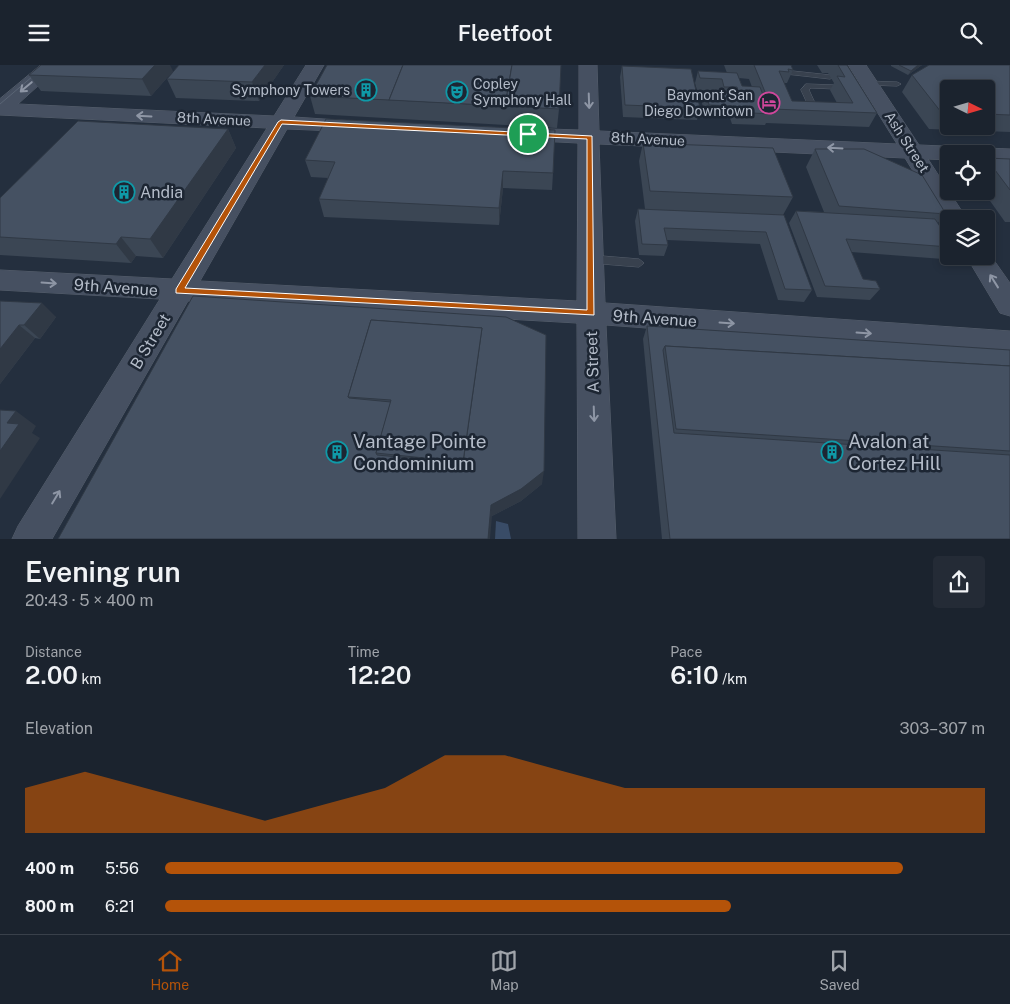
<!DOCTYPE html>
<meta charset="utf-8">
<style>
body{margin:0;font-family:"Public Sans",sans-serif;background:#242b36;color:#f1f3f6;height:100vh;display:flex;flex-direction:column;font-size:19px;white-space:nowrap}
*{box-sizing:border-box;margin:0}
p{font-size:16px;color:#a0a4aa}
.icon{flex:none;width:28px;height:28px;fill:none;stroke:currentColor;stroke-width:2;stroke-linecap:round;stroke-linejoin:round}
.map{position:relative;height:474px;overflow:hidden}
.side{display:flex;flex-direction:column;background:#1b232e;flex:1}
.side>*{flex:none}
.needle{width:32px;rotate:95deg}
.controls{position:absolute;left:940px;top:15px;display:grid;gap:10px}
.controls a{display:grid;place-items:center;width:55px;height:55px;border-radius:5px;background:#1b232e;box-shadow:0 2px 8px #0003,0 0 0 1px #39404a;font-size:25px}
.pin{position:absolute;display:grid;place-items:center;width:42px;height:42px;color:#fff;margin:-21px;border:2px solid #fff;border-radius:50%;box-shadow:0 1px 5px #0007}
.round{display:grid;place-items:center;flex:none;width:52px;height:52px;border-radius:5px;background:#242b36}
.overview{display:flex;align-items:center;justify-content:space-between;height:85px;padding:0 25px}
h1{font-size:28px;font-weight:600;line-height:38px}
.metrics{display:grid;grid-template-columns:repeat(3,1fr);gap:8px;height:85px;padding:5px 25px}
.metrics div{display:grid;align-content:center}
.metrics b{font-size:25px;font-weight:600}
.metrics small{font-size:14px;font-weight:400}
.metrics p{font-size:14px}
.chart{height:140px;padding:10px 25px}
.chart p{display:flex;justify-content:space-between}
.chart svg{width:100%;height:90px;margin-top:5px;fill:#b45309;opacity:.7}
ul{padding:0 25px;list-style:none;font-size:16px}
li{display:grid;grid-template-columns:80px 60px 1fr;align-items:center;height:38px}
li i{height:12px;border-radius:6px;background:#b45309}
header{display:flex;justify-content:space-between;align-items:center;height:65px;padding:0 25px;background:#1b232e;font-size:22px;font-weight:600}
.menu{display:flex;justify-content:space-around;align-items:center;height:70px;border-top:1px solid #39404a;background:#1b232e;font-size:14px;color:#a0a4aa}
.menu a{display:grid;justify-items:center;gap:2px}
.menu .active{color:#b45309}
.map>svg:first-child{display:block}
</style>
<header><svg class="icon" aria-label="menu" viewBox="0 0 24 24"><path d="M4 6h16M4 12h16M4 18h16"/></svg>Fleetfoot<svg class="icon" aria-label="search" viewBox="0 0 24 24"><circle cx="10" cy="10" r="6"/><path d="M15 15l6 6"/></svg></header>
<div class="map">
<svg width="1010" height="474" viewBox="0 0 1010 474">
<rect width="100%" height="100%" fill="#242f3e"/>
<polygon fill="#394c67" points="496,456 508,459 511,474 495,474"/>
<g fill="none" stroke-linecap="round" stroke-linejoin="round">
<g stroke="#565f6c" stroke-width="1">
<g id="lane">
<polygon points="774,4 830,10 834,12 830,14 777,8 773,6"/>
<polygon points="866,16 897,17 901,19 897,21 869,20 866,20"/>
<polygon points="806,19 836,20 840,22 836,24 811,23 809,25 815,38 811,40 807,38 801,25"/>
<polygon points="590,190 639,194 644,198 639,202 590,198 585,194"/>
</g>
</g>
<g stroke="#565f6c" stroke-width="1">
<g id="secondary">
<polygon points="41,0 61,0 18,39 274,51 306,0 324,0 294,52 368,57 371,61 368,65 361,67 287,64 200,216 577,236 578,78 519,75 512,73 509,69 512,65 519,63 579,65 579,0 597,0 599,66 897,79 848,0 866,0 919,80 967,82 975,84 977,88 986,83 1010,84 1010,98 986,97 986,89 949,89 949,95 928,94 967,154 949,154 949,160 946,160 905,93 599,79 605,238 1010,266 1010,290 606,260 616,474 578,474 577,258 188,236 52,474 12,474 18,461 160,234 0,225 0,205 172,214 267,63 0,50 0,34"/>
<polygon points="986,184 1010,218 1010,251 1000,248 966,191 986,191"/>
</g>
</g>
<use href="#lane" fill="#38414e" fill-rule="evenodd"/>
<use href="#secondary" fill="#465061" fill-rule="evenodd"/>
<polyline stroke="#5a6575" stroke-width="1" points="0,39 46,0"/>
</g>
<g fill="#3b4654" fill-rule="evenodd">
<polygon points="179,0 284,0 259,36 176,33 167,14"/>
<path d="M724,0H786L793,5L787,18H784L792,36L837,38L830,25L834,18L828,8H822L817,0H847L877,48L869,62L766,58L765,60L732,59L730,53L705,51L702,38L706,26L719,27V26L697,25L695,18L698,6L727,8ZM739,13L749,14L752,22L742,21Z"/>
<polygon points="891,0 922,0 908,10 891,1"/>
<path d="M1010,0V67L929,64L902,27L912,10ZM949,24H986V61H949Z"/>
<polygon points="622,1 700,43 697,55 623,52 620,12"/>
<polygon points="173,6 151,31 41,26 29,10"/>
<polygon points="310,31 559,44 557,63 315,49"/>
<polygon points="228,64 236,83 163,193 136,191 131,198 0,190 0,133"/>
<polygon points="643,78 793,132 783,150 812,225 804,237 778,235 760,179 667,175 668,180 664,191 639,190 635,156 638,144 645,144 639,96"/>
<polygon points="815,84 946,149 938,158 949,175 949,187 943,194 851,187 863,214 880,224 870,235 817,232 789,158 796,146 824,147 806,102"/>
<polygon points="986,93 1010,94 1010,157 1005,157 983,126 986,126"/>
<polygon points="305,95 553,108 552,125 503,123 499,160 324,152 319,134 328,113 311,112"/>
<polygon points="0,236 56,252 40,274 35,273 0,319"/>
<polygon points="506,252 542,419 521,436 492,451 58,474"/>
<polygon points="647,261 1010,285 1010,474 662,474 643,274"/>
</g>
<g fill="#303945">
<polygon points="155,0 170,0 173,6 151,31 142,14"/>
<polygon points="265,0 284,0 259,36 252,17"/>
<polygon points="918,0 922,0 908,10 911,6"/>
<polygon points="228,64 236,83 163,193 150,174"/>
<polygon points="503,106 503,123 499,160 499,143"/>
<polygon points="121,172 136,191 131,198 116,179"/>
<polygon points="42,238 56,252 40,274 24,260"/>
<polygon points="19,260 35,273 0,319 0,284"/>
<polygon points="16,346 36,361 32,368 40,373 0,434 0,386 7,358"/>
<polygon points="544,406 542,419 521,436 492,451 490,474 488,474 491,440"/>
</g>
<g fill="#455162" stroke="#303945" fill-rule="evenodd">
<polygon points="41,0 155,0 142,14 29,10"/>
<polygon points="179,0 265,0 252,17 167,14"/>
<polygon points="327,0 403,0 389,35 310,31"/>
<polygon points="403,0 512,0 505,41 389,35"/>
<polygon points="512,0 561,0 559,44 505,41"/>
<polygon points="754,0 791,0 793,5 788,4 789,7 779,6 792,36 853,38 837,11 845,12 838,0 847,0 877,48 772,44"/>
<polygon points="899,0 918,0 911,6"/>
<polygon points="929,0 1010,0 1010,50 986,49 986,24 949,24 949,47 941,47 912,10"/>
<polygon points="622,1 691,4 700,43 625,40"/>
<polygon points="698,6 737,8 742,21 760,22 770,49 736,47 734,41 709,40 706,26 727,27 728,32 740,33 737,22 724,22 722,14 700,13"/>
<polygon points="326,54 555,65 553,108 503,106 499,143 319,134 335,97 305,95"/>
<polygon points="78,56 228,64 150,174 121,172 116,179 0,172 0,133"/>
<polygon points="643,78 773,83 793,132 650,126"/>
<polygon points="815,84 864,84 922,110 946,149 839,141"/>
<polygon points="986,93 1010,94 1010,125"/>
<polygon points="638,144 784,150 812,225 785,224 766,167 664,163 668,180 642,179"/>
<polygon points="796,146 935,154 949,175 949,182 846,174 863,214 876,216 880,224 825,221"/>
<path d="M193,231L506,252L546,270L544,406L521,424L491,440L488,474H58ZM371,255L482,263L463,398L377,390L376,388L391,337L349,333L348,332Z"/>
<polygon points="0,236 42,238 24,260 19,260 0,284"/>
<polygon points="371,255 482,263 463,397 376,388 391,335 348,332"/>
<polygon points="647,261 1010,285 1010,301 665,281 663,285 674,368 1010,390 1010,474 670,474"/>
<polygon points="665,281 1010,301 1010,386 676,364"/>
<polygon points="0,345 16,346 7,358 19,359 0,386"/>
</g>
<defs><path id="oneway-shaft" d="M-6 0H5M1.5-3L5.5 0L1.5 3" fill="none" stroke-width="1.6" stroke-linecap="round" stroke-linejoin="round" transform="scale(1.25)"/></defs>
<g stroke="#8e96a5">
<use href="#oneway-shaft" transform="translate(26 22) rotate(140)"/>
<use href="#oneway-shaft" transform="translate(589 36) rotate(88)"/>
<use href="#oneway-shaft" transform="translate(144 51) rotate(-177)"/>
<use href="#oneway-shaft" transform="translate(835 83) rotate(-177)"/>
<use href="#oneway-shaft" transform="translate(994 216) rotate(-122)"/>
<use href="#oneway-shaft" transform="translate(49 218) rotate(4)"/>
<use href="#oneway-shaft" transform="translate(727 258) rotate(4)"/>
<use href="#oneway-shaft" transform="translate(864 268) rotate(4)"/>
<use href="#oneway-shaft" transform="translate(594 349) rotate(88)"/>
<use href="#oneway-shaft" transform="translate(56 432) rotate(-59)"/>
</g>
<path fill="#b45309" stroke="#fff" fill-rule="evenodd" d="M281,55L592,71L594,250L176,228V224L278,57ZM282,59L587,74V245L185,223Z"/>
<defs>
<g id="building-ring" transform="scale(1.125)"><circle r="9.5" fill="#1d2633" stroke="#0f9aa8" stroke-width="1.5"/><path d="M-4-6H4V6H1V3H-1V6H-4ZM-2.5-4.3h1.7v1.8h-1.7ZM.8-4.3h1.7v1.8H.8ZM-2.5-1h1.7V.8h-1.7ZM.8-1h1.7V.8H.8Z" fill="#0f9aa8"/></g>
<g id="theatre-ring" transform="scale(1.125)"><circle r="9.5" fill="#1d2633" stroke="#0f9aa8" stroke-width="1.5"/><path d="M-5-5.5Q0-4 5-5.5V0Q5 5 0 6Q-5 5-5 0ZM-3.3-2.5H-1v1.5H-3.3ZM1-2.5H3.3v1.5H1ZM-2.8 1Q0 5.5 2.8 1Z" fill="#0f9aa8"/></g>
<g id="hotel-ring" transform="scale(1.125)"><circle r="9.5" fill="#1d2633" stroke="#d1479c" stroke-width="1.5"/><path d="M-6-4.5h1.5V1H6V5H4.5V3h-9V5H-6ZM-4 0a1.8 1.8 0 1 1 3.6 0ZM.5 0V-2.5h3Q6-2.5 6 0Z" fill="#d1479c"/></g>
</defs>
<g fill-rule="evenodd">
<use href="#building-ring" x="366" y="25"/>
<use href="#theatre-ring" x="457" y="27"/>
<use href="#hotel-ring" x="769" y="38"/>
<use href="#building-ring" x="124" y="127"/>
<use href="#building-ring" x="337" y="387"/>
<use href="#building-ring" x="832" y="387"/>
</g>
<g text-anchor="middle" stroke-width="5" stroke-linejoin="round" paint-order="stroke">
<g font-size="14" fill="#b4bcc9" stroke="#1d2633" text-anchor="end">
<text x="473" y="24" text-anchor="start">Copley<tspan x="473" dy="16">Symphony Hall</tspan></text>
<text x="350" y="30">Symphony Towers</text>
<text x="753" y="35">Baymont San<tspan x="753" dy="16">Diego Downtown</tspan></text>
</g>
<g font-size="14" fill="#b4bcc9" stroke="#1d2633">
<text transform="translate(214 54) rotate(3)" y="5">8th Avenue</text>
<text transform="translate(648 74) rotate(3)" y="5">8th Avenue</text>
<text transform="translate(907 77) rotate(57)" y="5">Ash Street</text>
</g>
<g font-size="16" fill="#b4bcc9" stroke="#1d2633" text-anchor="start">
<text x="140" y="133">Andia</text>
</g>
<g font-size="16" fill="#b4bcc9" stroke="#1d2633">
<text transform="translate(116 222) rotate(4)" y="6">9th Avenue</text>
<text transform="translate(655 253) rotate(4)" y="6">9th Avenue</text>
<text transform="translate(150 276) rotate(-59)" y="6">B Street</text>
<text transform="translate(592 297) rotate(-92)" y="6">A Street</text>
</g>
<g font-size="19" fill="#b4bcc9" stroke="#1d2633" text-anchor="start">
<text x="353" y="383">Vantage Pointe<tspan x="353" dy="22">Condominium</tspan></text>
<text x="848" y="383">Avalon at<tspan x="848" dy="22">Cortez Hill</tspan></text>
</g>
</g>
</svg>
<div class="controls">
<a><svg class="needle" viewBox="-14 -14 28 28"><path d="M0-13l5 13h-10z" fill="#e53935"/><path d="M0 13l5-13h-10z" fill="#a0a4aa"/></svg></a>
<a><svg class="icon" aria-label="locate" viewBox="0 0 24 24"><circle cx="12" cy="12" r="6"/><path d="M12 2v4M12 18v4M2 12h4M18 12h4"/></svg></a>
<a><svg class="icon" aria-label="layers" viewBox="0 0 24 24"><path d="M12 4l9 5-9 5-9-5zM3 14l9 5 9-5"/></svg></a>
</div>
<div class="pin" style="left:528px;top:69px;background:#1e9e55"><svg class="icon" aria-label="arrive" viewBox="0 0 24 24"><path d="M6 21V4h12l-3 4 3 4H6"/></svg></div>
</div>
<section class="side">
<div class="overview"><div><h1>Evening run</h1><p>20:43 · 5 × 400 m</p></div><a class="round"><svg class="icon" aria-label="share" viewBox="0 0 24 24"><path d="M12 15V3M7 8l5-5 5 5M5 13v7h14v-7"/></svg></a></div>
<div class="metrics">
<div><p>Distance</p><b>2.00<small> km</small></b></div>
<div><p>Time</p><b>12:20</b></div>
<div><p>Pace</p><b>6:10<small> /km</small></b></div>
</div>
<div class="chart"><p><span>Elevation</span>303–307 m</p>
<svg viewBox="0 0 160 44" preserveAspectRatio="none"><path d="M0 44V22L10 14L20 22L30 30L40 38L50 30L60 22L70 6L80 6L90 14L100 22L110 22L120 22L130 22L140 22L150 22L160 22V44z"/></svg>
</div>
<ul>
<li><b>400 m</b>5:56<i style="width:90%"></i></li>
<li><b>800 m</b>6:21<i style="width:69%"></i></li>
</ul>
</section>
<nav class="menu">
<a class="active"><svg class="icon" aria-label="home" viewBox="0 0 24 24"><path d="M3 11l9-7 9 7M6 9v11h12V9"/></svg>Home</a>
<a><svg class="icon" aria-label="map" viewBox="0 0 24 24"><path d="M3 6l6-2 6 2 6-2v14l-6 2-6-2-6 2zM9 4v14M15 6v14"/></svg>Map</a>
<a><svg class="icon" aria-label="saved" viewBox="0 0 24 24"><path d="M7 4h10v16l-5-4-5 4z"/></svg>Saved</a>
</nav>
